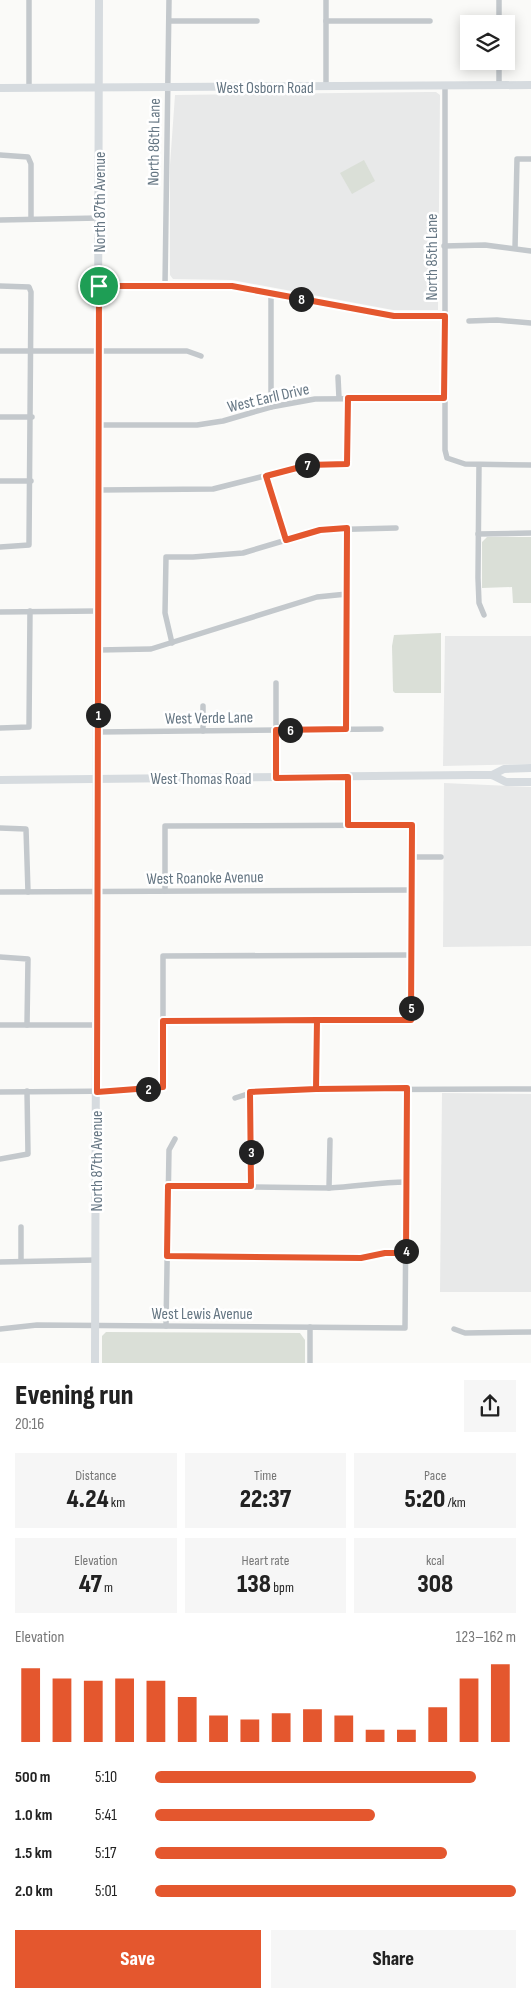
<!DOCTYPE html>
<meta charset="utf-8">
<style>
body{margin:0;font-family:"Sofia Sans Condensed",sans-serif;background:#f6f6f6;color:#222;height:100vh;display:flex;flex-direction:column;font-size:19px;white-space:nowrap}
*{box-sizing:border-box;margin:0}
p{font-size:16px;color:#767676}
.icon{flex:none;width:28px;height:28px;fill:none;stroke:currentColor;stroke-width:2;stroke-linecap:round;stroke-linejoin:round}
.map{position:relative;height:1363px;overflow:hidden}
.panel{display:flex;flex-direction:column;background:#fff;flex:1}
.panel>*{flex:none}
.buttons{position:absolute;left:460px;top:15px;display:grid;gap:10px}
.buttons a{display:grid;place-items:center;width:55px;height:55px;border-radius:0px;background:#fff;box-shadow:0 2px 12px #0003;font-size:25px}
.pin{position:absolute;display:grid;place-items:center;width:42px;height:42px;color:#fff;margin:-21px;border:2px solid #fff;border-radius:50%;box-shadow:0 1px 5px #0007}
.km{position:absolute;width:25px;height:25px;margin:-12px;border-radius:50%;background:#222;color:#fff;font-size:14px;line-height:25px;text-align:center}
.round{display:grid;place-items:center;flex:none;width:52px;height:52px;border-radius:0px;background:#f6f6f6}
.head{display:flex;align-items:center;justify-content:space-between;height:85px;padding:0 15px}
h1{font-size:28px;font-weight:800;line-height:38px}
.metrics{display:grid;grid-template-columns:repeat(3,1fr);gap:8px;height:85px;padding:5px 15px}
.metrics div{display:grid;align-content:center;border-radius:0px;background:#f6f6f6;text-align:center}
.metrics b{font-size:25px;font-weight:800}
.metrics small{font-size:14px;font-weight:400}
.metrics p{font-size:14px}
.chart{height:140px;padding:10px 15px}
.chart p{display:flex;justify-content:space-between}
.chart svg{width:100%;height:90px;margin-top:5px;stroke:#e4572e;stroke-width:6}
.action{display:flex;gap:10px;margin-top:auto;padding:10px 15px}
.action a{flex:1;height:58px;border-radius:0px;background:#e4572e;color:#fff;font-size:20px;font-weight:800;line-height:58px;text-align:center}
.action a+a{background:#f6f6f6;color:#222}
ul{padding:0 15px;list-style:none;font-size:16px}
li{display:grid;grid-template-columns:80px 60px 1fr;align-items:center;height:38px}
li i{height:12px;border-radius:6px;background:#e4572e}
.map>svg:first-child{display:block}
</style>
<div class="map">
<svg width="531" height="1363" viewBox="0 0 531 1363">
<rect width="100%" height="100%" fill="#fafaf8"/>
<g fill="#e8e9e9">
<polygon points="428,92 436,92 440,95 438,310 393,310 232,280 173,279 170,275 170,165 175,95"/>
<polygon points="445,636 531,636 531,764 443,766"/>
<polygon points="444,783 531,787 531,946 443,947"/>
<polygon points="442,1093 531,1094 531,1292 440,1292"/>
</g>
<g fill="#dadfd7">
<polygon points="364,160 375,181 352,194 340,173"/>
<polygon points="487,537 531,537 531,603 513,603 512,587 482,588 482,542"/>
<polygon points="441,633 441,693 395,693 393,691 392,646 394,635"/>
<polygon points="106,1332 300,1333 305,1340 305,1363 102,1363 102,1336"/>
</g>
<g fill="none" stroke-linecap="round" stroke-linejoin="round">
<g stroke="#c3c8cc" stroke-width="5.5">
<polyline points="29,0 29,88"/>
<polyline points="326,0 326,86"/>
<polyline points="499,0 499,24"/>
<polyline points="169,21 257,21"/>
<polyline points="326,21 430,21"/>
<polyline points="499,61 499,86"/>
<polyline points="445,86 445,450 447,458 465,464 531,465"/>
<polyline points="0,155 28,157 31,164 31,219"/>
<polyline points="0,220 99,218"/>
<polyline points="444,246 485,245 531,251"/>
<polyline points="515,248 517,159 531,159"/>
<polyline points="165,285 169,0"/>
<polyline points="0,286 29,287 31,292 29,545 0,547"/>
<polyline points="99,286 224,285 394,316 445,316"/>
<polyline points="271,293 271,407"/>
<polyline points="469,321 497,320 531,323"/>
<polyline points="0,351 187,351 201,356"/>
<polyline points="338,377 339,398"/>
<polyline points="0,417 32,417"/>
<polyline points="98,425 197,425 223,421 271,407 315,399 444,398"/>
<polyline points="479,465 478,578 479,603 484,615"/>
<polyline points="266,476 286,540"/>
<polyline points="0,481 31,481"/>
<polyline points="98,490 213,489 308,465 347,464 348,398"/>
<polyline points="478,534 531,533"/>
<polyline points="0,612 98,611"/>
<polyline points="172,643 165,613 166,557 193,557 243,553 320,530 396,528"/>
<polyline points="98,650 151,649 317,597 347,594"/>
<polyline points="276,683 276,778"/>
<polyline points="203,706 203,731"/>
<polyline points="0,728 29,727 30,611"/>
<polyline points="346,729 347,528"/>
<polyline points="98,732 381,729"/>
<polyline points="348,777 348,825"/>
<polyline points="0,828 26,829 28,892"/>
<polyline points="411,857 441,857"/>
<polyline points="0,892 411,890"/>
<polyline points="0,957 28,959 27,1025"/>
<polyline points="163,1021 411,1020 412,825 165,826 165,891"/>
<polyline points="0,1025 97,1025"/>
<polyline points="316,1089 317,1020"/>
<polyline points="0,1092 123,1091 163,1087 163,956 411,955"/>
<polyline points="250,1092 251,1186"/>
<polyline points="235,1098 260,1090 531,1089"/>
<polyline points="0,1159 28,1154 27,1091"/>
<path d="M168,1186L329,1188C355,1187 380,1182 406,1182"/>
<polyline points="329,1188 330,1140"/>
<polyline points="167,1256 361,1258 385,1253 406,1253"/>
<polyline points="21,1261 21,1227"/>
<polyline points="0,1262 96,1260"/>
<polyline points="166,1326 169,1150 175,1139"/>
<polyline points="0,1329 37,1325 405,1328 407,1088"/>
<polyline points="454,1329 465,1333 531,1332"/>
<polyline points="310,1363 310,1327"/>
</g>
<g stroke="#d6dbdf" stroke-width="8">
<polyline points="0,88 531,85"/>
<polyline points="492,775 504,769 531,768"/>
<polyline points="0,780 470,775 492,775 506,782 531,782"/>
<polyline points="95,1363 99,0"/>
</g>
</g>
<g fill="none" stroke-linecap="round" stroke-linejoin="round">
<g stroke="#fff" stroke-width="10">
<polyline id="route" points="99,286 97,1092 163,1087 163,1021 317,1020 316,1089 250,1092 251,1186 168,1186 167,1256 361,1258 385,1253 406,1253 407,1088 316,1089 317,1020 411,1020 412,825 348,825 348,777 276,778 276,730 346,729 347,528 320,530 286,540 266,476 308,465 347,464 348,398 444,398 445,316 394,316 232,286 99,286"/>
</g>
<use href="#route" stroke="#e4572e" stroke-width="6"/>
</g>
<g text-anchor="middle" stroke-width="5" stroke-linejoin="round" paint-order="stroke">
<g font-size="16" fill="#657683" stroke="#fff">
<text x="265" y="93">West Osborn Road</text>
<text transform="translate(153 142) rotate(-89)" y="6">North 86th Lane</text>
<text transform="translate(99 202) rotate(-90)" y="6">North 87th Avenue</text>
<text transform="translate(431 257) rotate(-90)" y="6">North 85th Lane</text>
<text transform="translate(268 397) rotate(-13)" y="6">West Earll Drive</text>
<text transform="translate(209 717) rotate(-1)" y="6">West Verde Lane</text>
<text x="201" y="784">West Thomas Road</text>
<text transform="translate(205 877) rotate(-1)" y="6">West Roanoke Avenue</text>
<text transform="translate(96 1161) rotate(-90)" y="6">North 87th Avenue</text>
<text x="202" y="1319">West Lewis Avenue</text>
</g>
</g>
</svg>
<div class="buttons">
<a><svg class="icon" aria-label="layers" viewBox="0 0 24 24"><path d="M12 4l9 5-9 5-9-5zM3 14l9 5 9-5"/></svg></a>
</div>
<div class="pin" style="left:99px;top:286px;background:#1e9e55"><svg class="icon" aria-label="arrive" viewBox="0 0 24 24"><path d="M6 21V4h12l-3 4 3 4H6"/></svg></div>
<b class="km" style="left:98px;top:715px">1</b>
<b class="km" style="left:148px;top:1089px">2</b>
<b class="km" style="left:251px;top:1152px">3</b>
<b class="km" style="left:406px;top:1251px">4</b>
<b class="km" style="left:411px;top:1008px">5</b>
<b class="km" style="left:290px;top:730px">6</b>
<b class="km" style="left:307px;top:465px">7</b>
<b class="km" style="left:301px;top:299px">8</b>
</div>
<section class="panel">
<div class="head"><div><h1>Evening run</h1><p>20:16</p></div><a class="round"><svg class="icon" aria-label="share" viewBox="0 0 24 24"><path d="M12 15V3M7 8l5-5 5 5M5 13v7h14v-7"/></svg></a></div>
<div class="metrics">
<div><p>Distance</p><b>4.24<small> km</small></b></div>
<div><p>Time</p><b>22:37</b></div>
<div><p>Pace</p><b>5:20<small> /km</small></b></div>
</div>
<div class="metrics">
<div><p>Elevation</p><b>47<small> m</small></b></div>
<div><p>Heart rate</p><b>138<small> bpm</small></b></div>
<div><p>kcal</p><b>308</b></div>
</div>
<div class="chart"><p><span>Elevation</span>123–162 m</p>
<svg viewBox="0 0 160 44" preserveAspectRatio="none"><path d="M5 44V8M15 44V13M25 44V14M35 44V13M45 44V14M55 44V22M65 44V31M75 44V33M85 44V30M95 44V28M105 44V31M115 44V38M125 44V38M135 44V27M145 44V13M155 44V6"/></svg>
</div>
<ul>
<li><b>500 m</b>5:10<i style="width:89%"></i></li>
<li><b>1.0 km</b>5:41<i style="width:61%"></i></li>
<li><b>1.5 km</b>5:17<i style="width:81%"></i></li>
<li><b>2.0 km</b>5:01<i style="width:100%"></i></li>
</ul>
<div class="action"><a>Save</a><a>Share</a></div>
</section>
